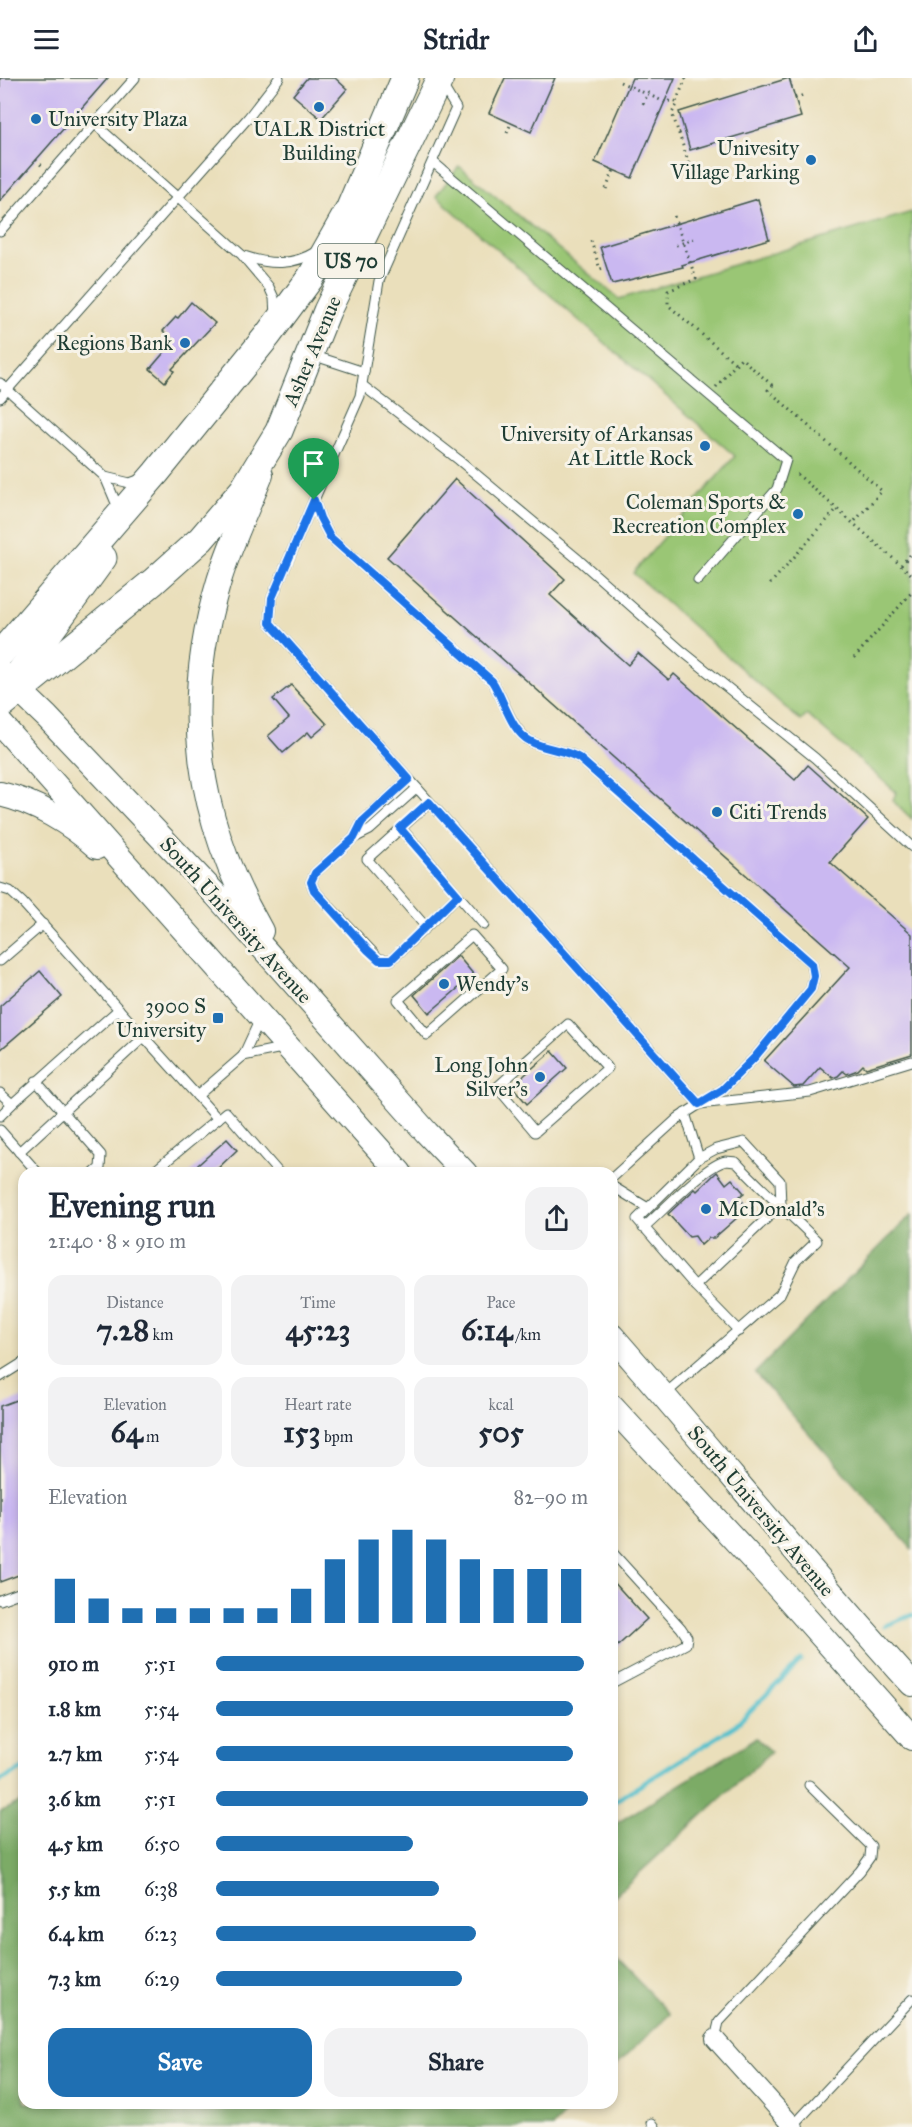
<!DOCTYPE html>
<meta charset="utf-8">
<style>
body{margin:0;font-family:"IM FELL Great Primer",serif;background:#f2f2f3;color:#1f2937;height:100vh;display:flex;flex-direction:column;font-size:22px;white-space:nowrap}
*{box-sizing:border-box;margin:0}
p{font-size:20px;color:#747a83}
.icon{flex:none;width:33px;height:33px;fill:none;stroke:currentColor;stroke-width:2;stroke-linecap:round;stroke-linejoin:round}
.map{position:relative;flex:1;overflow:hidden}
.details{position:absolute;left:18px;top:1089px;width:600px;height:942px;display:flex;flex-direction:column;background:#fff;border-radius:18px;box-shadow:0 3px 9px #0003}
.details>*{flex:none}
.pin{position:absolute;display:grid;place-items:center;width:51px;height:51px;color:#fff;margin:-62px -26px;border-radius:50% 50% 50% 0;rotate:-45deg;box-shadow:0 0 6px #0007}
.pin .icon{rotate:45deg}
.round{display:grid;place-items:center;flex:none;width:63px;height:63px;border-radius:18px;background:#f2f2f3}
.summary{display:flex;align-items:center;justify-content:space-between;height:102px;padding:0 30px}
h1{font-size:33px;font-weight:800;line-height:45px}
.figures{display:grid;grid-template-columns:repeat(3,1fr);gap:9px;height:102px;padding:6px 30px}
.figures div{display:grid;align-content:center;border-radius:15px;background:#f2f2f3;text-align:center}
.figures b{font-size:30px;font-weight:800}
.figures small{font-size:16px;font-weight:400}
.figures p{font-size:16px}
.chart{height:168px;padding:12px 30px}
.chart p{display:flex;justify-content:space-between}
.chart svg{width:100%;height:108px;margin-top:6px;stroke:#1f6fb2;stroke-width:6}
.primary-button{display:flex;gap:12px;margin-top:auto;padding:12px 30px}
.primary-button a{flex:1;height:69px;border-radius:18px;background:#1f6fb2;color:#fff;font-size:24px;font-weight:800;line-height:69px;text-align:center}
.primary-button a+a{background:#f2f2f3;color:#1f2937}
ul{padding:0 30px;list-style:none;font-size:20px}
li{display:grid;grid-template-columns:96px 72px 1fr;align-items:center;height:45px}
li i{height:15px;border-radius:8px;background:#1f6fb2}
header{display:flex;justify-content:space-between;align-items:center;height:78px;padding:0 30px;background:#fff;font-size:27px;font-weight:800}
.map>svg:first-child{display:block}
</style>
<header><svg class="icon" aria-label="menu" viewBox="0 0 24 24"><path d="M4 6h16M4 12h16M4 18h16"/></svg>Stridr<svg class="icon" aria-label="share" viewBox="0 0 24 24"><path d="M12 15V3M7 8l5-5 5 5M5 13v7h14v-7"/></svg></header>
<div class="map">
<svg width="912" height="2049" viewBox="0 0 912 2049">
<rect width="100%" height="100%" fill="#f7f3e8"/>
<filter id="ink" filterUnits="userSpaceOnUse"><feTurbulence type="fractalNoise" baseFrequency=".0167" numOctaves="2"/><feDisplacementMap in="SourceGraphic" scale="12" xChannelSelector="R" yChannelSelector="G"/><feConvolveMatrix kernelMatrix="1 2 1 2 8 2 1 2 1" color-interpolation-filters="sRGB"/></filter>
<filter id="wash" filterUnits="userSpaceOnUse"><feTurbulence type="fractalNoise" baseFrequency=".008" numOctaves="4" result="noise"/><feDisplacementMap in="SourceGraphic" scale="24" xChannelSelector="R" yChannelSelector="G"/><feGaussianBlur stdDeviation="1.35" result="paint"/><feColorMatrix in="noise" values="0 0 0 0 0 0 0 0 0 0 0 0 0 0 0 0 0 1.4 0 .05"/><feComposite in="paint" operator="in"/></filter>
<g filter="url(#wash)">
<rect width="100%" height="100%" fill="#eadfbb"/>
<polygon fill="#9ac674" stroke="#5c8254" stroke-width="1.5" points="459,88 619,221 912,134 912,741 893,723 896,714 807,637 801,643 633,495 735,378 436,118"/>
<g fill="#7bab66" stroke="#4d744d" stroke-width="1.5">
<polygon points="912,1136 912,1471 755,1295"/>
<polygon points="756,1660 771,1674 612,1820 612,1748"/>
<polygon points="24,1722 24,2025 577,2025 552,2049 0,2049 0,1734"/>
<polygon points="612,1876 670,1936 612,1991"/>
</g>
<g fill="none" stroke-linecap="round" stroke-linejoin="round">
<g stroke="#53c0cc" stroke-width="4.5">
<polyline points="884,1548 912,1537"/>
<polyline points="0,1703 24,1690"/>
<polyline points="612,1725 735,1648 801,1582"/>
</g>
</g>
<g id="blocks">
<g fill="#cab8f1">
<polygon points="0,0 108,0 0,123"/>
<polygon points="307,0 335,0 347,11 321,41 293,17"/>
<polygon points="505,0 555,0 531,54 489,35"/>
<polygon points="632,0 675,0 632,100 595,84"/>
<polygon points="789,0 801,39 690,72 679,34"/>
<polygon points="758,121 769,161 682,187 683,189 612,206 600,169"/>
<polygon points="191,224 215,245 172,291 174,293 165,304 150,291 174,263 163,253 176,239 178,240"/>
<polygon points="455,401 565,501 550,517 628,587 638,575 669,602 674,596 795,702 808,687 868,741 830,784 912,856 912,976 866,990 863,987 858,992 847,996 843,993 838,998 833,1000 820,989 803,1008 794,1009 764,983 850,889 387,479"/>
<polygon points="291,607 327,646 312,659 308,654 283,675 268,658 289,640 273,621"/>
<polygon points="458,878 474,897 429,935 414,917"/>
<polygon points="40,893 62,919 0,972 0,928"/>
<polygon points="552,973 567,990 527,1026 512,1008"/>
<polygon points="227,1061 237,1072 213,1095 189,1095"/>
<polygon points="717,1094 726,1106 732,1101 744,1115 739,1119 745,1127 737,1134 739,1138 714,1160 709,1160 701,1167 695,1158 689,1159 668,1136 695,1111 697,1113"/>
<polygon points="24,1319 24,1495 0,1504 0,1328"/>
<polygon points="612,1502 647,1541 612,1573"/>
</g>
</g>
</g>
<g filter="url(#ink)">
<use href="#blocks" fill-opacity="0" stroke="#3d5548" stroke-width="1.5"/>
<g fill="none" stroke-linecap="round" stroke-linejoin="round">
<g stroke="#3d5548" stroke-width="11">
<g id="service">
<path d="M442,7L456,30L379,203L360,318L314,422L320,440L330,459L492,603C504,621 511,652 530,663C545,672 564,671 579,680L812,886L814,898L811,911L755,979L722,1012L678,1040L612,1100"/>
<polyline points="95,46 242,177 269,209 274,220 275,238"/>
<polyline points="433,84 786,382 777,411 698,502"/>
<polyline points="0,153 135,0"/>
<path d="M244,178C270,187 293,188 317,173"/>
<polyline points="312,277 364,294"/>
<polyline points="0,305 105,399 119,432"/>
<polyline points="362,307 459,382 579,482 682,573 815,680 912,769"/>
<polyline points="0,320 248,40 279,0"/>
<polyline points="105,399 130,405 141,401"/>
<polyline points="314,422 272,520 270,545 699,1026 810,1014 912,983"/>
<polyline points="417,710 370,752 354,760 315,795 311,804 314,812 379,881 391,882 426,849"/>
<polyline points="401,750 458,817 426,849 367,781 429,725"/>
<polyline points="354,760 362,744 409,701"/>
<polyline points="0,810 10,813 22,824 218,1041"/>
<polyline points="458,817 484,847"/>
<polygon points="472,857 502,891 427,957 398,922"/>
<polyline points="0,883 43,846"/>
<polyline points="260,941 243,978 287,969"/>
<polygon points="568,946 608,990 535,1054 497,1009"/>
<polyline points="36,1003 101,1077 100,1090 94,1095"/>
<polyline points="0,1015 12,1026 0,1038"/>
<polyline points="197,1018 243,978"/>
<polyline points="12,1026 119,931"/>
<polyline points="685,1035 699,1080"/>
<polyline points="0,1052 38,1095"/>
<polyline points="19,1074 144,959"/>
<polyline points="152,1095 226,1034 279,1095"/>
<polyline points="612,1108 648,1130"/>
<path d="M643,1150C661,1135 705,1087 726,1083C728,1083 734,1084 736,1084C762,1112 790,1136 817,1163L796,1183L780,1216L664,1317"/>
<polyline points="695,1208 781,1127"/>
<polyline points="739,1253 695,1208 637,1141 699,1080 716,1071 744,1064 780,1103 781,1127"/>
<polyline points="0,1299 24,1284"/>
<polyline points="612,1474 681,1550 687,1559 686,1566 612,1605"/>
<polyline points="0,1522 24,1513"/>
<polyline points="715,1961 719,1944 860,1793 870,1779 871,1768 809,1707"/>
<polyline points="652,2045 655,2049"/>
<polyline points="792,2049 912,1921"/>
</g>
</g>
<g stroke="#3d5548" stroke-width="20">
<polyline id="minor" points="715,1961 794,2049"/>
</g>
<g stroke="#3d5548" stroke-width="26">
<g id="secondary">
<polyline points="0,594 47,639 216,817 427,1055 465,1095"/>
<polyline points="0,645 400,1095"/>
<path d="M0,716C35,724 70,745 97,769"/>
<path d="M261,853C196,739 181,629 219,503C230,466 247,432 261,397"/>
<path d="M612,1258C713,1373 809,1493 912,1606"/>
<polyline points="612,1329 771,1501 912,1660"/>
</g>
</g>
<g stroke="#3d5548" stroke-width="29">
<g id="primary">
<polyline points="0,576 156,395 268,257 311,199 349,132 405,0"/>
<polyline points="13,604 103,480"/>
<polyline points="0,628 153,504 201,461 243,412 279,353 327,233 440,0"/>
</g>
</g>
<g stroke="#3d5548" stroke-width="3" stroke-dasharray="1.5 4.5" stroke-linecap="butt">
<polyline points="686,0 676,24 677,27 672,35 689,86"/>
<polyline points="620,4 667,25 669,23 676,24"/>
<polyline points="795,20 804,17"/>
<polyline points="643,26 649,13"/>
<polyline points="507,55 511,45"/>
<polyline points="679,55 685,53"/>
<polyline points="36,82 43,89"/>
<polyline points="606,111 614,92"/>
<polyline points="674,138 696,201 668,213 668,227 736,286"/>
<polyline points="763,140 768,138"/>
<polyline points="591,163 600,191 606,189"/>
<polyline points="676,167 694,161"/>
<polyline points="773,307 768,312 882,413 852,446"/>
<polyline points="716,309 741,280 773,308"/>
<polyline points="797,396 912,497"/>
<polyline points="901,487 912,475"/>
<polyline points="770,506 836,432"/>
<polyline points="854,580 912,514"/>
</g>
<use href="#service" stroke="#fff" stroke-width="9"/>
<use href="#minor" stroke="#fff" stroke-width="18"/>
<use href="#secondary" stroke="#fff" stroke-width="24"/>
<use href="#primary" stroke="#fff" stroke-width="27"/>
</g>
</g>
<g fill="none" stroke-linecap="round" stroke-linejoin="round" filter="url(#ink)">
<g stroke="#fff" stroke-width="12">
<path id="route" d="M314,422L320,440L330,459L492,603C504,621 510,652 530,663C545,672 564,671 579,680L812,886L814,898L811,911L755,979L722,1012L699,1026L429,724L400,750L458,817L391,882H379L368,872L314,812L311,804L315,795L354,760L362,744L409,701L270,545L272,520Z"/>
</g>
<use href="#route" stroke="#1a73e8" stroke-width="8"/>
</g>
<g fill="#1f6fb2" stroke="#f7f3e8" stroke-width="2">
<circle cx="319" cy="29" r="6"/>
<circle cx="36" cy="41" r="6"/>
<circle cx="811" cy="82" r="6"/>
<circle cx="185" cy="265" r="6"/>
<circle cx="705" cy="368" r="6"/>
<circle cx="798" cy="436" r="6"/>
<circle cx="717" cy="734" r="6"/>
<circle cx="444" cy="906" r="6"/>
<rect x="212" y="934" width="12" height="12" rx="3"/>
<circle cx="540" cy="999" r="6"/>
<circle cx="706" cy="1131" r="6"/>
</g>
<g text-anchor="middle" stroke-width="6" stroke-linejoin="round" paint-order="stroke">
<rect fill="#f7f3e8" stroke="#60746a" stroke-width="1.5" x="318" y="166" width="66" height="34" rx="4.5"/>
<g font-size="20" font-weight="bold" fill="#1f3d34">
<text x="351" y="190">US 70</text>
</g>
<g font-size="21" fill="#1f3d34" stroke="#f7f3e8" text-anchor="end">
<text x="48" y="48" text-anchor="start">University Plaza</text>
<text x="319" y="58" text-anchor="middle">UALR District<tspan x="319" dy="24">Building</tspan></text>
<text x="799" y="77">Univesity<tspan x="799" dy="24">Village Parking</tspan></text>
<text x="173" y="272">Regions Bank</text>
<text x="693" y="363">University of Arkansas<tspan x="693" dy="24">At Little Rock</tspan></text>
<text x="786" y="431">Coleman Sports &amp;<tspan x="786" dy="24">Recreation Complex</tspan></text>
<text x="729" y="741" text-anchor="start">Citi Trends</text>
<text x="456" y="913" text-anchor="start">Wendy's</text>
<text x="206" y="935">3900 S<tspan x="206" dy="24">University</tspan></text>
<text x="528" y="994">Long John<tspan x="528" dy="24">Silver's</tspan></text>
<text x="718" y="1138" text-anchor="start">McDonald's</text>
</g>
<g font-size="21" fill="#1f3d34" stroke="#f7f3e8">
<text transform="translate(312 273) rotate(-67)" y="7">Asher Avenue</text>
<text transform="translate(236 842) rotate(48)" y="7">South University Avenue</text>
<text transform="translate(761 1433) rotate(50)" y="7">South University Avenue</text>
</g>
</g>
</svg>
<div class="pin" style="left:314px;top:422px;background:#1e9e55"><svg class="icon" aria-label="arrive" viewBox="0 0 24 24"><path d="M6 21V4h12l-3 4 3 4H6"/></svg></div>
<section class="details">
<div class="summary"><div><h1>Evening run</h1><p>21:40 · 8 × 910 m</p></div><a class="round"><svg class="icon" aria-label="share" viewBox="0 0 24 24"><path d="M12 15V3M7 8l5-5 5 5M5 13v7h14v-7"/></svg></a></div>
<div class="figures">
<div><p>Distance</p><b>7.28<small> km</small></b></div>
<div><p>Time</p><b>45:23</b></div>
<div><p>Pace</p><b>6:14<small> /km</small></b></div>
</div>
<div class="figures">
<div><p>Elevation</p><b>64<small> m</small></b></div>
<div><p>Heart rate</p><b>153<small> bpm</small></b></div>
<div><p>kcal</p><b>505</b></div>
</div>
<div class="chart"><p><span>Elevation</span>82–90 m</p>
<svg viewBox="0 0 160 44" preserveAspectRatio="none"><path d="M5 44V26M15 44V34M25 44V38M35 44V38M45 44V38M55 44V38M65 44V38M75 44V30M85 44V18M95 44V10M105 44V6M115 44V10M125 44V18M135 44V22M145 44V22M155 44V22"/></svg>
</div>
<ul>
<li><b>910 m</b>5:51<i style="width:99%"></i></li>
<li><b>1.8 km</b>5:54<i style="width:96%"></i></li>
<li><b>2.7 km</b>5:54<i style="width:96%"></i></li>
<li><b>3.6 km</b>5:51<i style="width:100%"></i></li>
<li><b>4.5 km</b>6:50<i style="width:53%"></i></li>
<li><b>5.5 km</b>6:38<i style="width:60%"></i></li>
<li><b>6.4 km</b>6:23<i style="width:70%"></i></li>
<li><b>7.3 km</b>6:29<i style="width:66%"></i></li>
</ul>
<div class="primary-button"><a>Save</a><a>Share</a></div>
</section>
</div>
